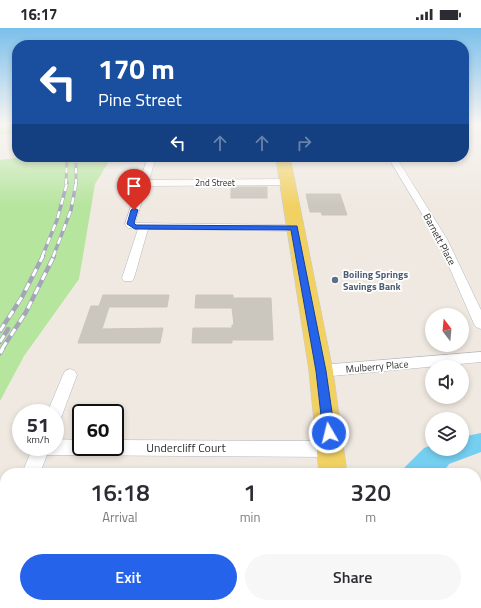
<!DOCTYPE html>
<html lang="en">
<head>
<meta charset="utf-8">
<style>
	body { margin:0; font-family:"Titillium Web",sans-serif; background:#f7f7f7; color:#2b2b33; height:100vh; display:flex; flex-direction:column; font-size:15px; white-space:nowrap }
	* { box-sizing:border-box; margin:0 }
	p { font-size:13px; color:#7c7c81 }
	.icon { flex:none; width:22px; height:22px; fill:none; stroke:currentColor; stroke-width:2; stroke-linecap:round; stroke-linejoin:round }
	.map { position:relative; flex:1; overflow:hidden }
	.panel { position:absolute; left:0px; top:440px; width:481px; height:140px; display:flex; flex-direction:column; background:#fff; border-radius:16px 16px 0 0; box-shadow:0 2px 6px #0003 }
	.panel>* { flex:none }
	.hud { position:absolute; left:12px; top:12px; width:457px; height:122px; border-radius:16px; box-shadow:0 2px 6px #0003; background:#1a4fa0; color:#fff; overflow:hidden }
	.needle { width:26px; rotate:344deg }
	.buttons { position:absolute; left:425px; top:280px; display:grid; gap:8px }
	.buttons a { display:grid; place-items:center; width:44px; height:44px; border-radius:50%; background:#fff; box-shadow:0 2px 6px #0003; font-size:20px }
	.speed { position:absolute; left:12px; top:376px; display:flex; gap:8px; font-size:20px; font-weight:700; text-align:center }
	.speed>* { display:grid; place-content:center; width:52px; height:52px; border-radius:50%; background:#fff; box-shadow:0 2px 6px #0003; line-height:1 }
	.speed small { font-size:10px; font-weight:400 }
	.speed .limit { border:2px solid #111; border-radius:6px; background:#fff; color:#111 }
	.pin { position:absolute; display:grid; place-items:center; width:34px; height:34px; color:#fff; margin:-41px -17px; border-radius:50% 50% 50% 0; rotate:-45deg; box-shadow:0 0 4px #0007 }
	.pin .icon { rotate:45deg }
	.me { position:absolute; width:44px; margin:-22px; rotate:352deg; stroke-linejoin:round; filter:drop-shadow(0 0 3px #0008) }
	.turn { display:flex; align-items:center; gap:14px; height:84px; padding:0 20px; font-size:18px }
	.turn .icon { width:52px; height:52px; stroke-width:2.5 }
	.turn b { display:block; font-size:28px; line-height:34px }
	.lanes { display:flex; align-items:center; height:38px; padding:0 20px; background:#0003; justify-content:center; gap:20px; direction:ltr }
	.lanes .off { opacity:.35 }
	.eta { display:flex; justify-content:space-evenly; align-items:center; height:68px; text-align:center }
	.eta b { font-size:24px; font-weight:600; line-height:28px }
	.action { display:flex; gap:8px; margin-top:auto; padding:8px 20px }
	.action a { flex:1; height:46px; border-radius:24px; background:#2563eb; color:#fff; font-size:16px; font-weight:600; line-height:46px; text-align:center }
	.action a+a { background:#f7f7f7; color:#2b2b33 }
	.status { display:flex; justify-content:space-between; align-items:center; height:28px; padding:0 20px; background:#fff; direction:ltr }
	.status svg { height:11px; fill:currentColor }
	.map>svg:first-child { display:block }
	.green { fill:#b6e59e }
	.water { fill:#75cff0 }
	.building { fill:#cbc7bf; stroke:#cbc5ba }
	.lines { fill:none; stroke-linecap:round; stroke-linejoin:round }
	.minor-casing { stroke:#b4b7c1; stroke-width:1 }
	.primary-casing { stroke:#c9c9c9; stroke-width:1 }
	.minor { fill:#fff; fill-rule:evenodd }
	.primary { fill:#f2d163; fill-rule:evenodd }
	.rail-far3-casing { stroke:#a3a6b8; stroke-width:3 }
	.rail-far2-casing { stroke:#a3a6b8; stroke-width:3.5 }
	.rail-far1-casing { stroke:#a3a6b8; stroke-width:4.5 }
	.rail-casing { stroke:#a3a6b8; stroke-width:5 }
	.rail-far3 { stroke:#fff; stroke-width:2; stroke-dasharray:5.5; stroke-linecap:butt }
	.rail-far2 { stroke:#fff; stroke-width:2.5; stroke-dasharray:7; stroke-linecap:butt }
	.rail-far1 { stroke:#fff; stroke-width:3; stroke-dasharray:8; stroke-linecap:butt }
	.rail { stroke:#fff; stroke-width:3.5; stroke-dasharray:11; stroke-linecap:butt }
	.route { fill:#2563eb; stroke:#184099 }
	.service-dot { fill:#5c6f8a; stroke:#fff; stroke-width:1.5 }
	.labels { text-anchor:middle; stroke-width:3.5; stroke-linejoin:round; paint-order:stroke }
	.far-street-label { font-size:9px; fill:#2e2e2e; stroke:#fff }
	.street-label { font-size:10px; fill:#2e2e2e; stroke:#fff }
	.service-label { font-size:10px; font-weight:bold; fill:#4e5e75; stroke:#fff; text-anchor:start }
	.near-street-label { font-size:12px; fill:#2e2e2e; stroke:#fff }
</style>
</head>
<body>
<div class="status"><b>16:17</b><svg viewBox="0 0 49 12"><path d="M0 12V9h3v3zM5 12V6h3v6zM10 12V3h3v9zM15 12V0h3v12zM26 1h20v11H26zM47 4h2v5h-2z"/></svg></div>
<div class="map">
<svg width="481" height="580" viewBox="0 0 481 580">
	<rect width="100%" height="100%" fill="#efe9e1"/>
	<!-- green -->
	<g class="green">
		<path d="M0 97H17V106L0 107Z"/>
		<path d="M22 129 111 130 95 156 79 251 24 328 0 373V132Z"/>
	</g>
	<!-- water -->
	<g class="water">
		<path d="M481 405V424L449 436 443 445H399L424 420 432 417V421H462V409Z"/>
		<path d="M373 575H408V580H374Z"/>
	</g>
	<!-- building -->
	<g class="building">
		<rect x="231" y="159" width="36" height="11"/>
		<path d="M306 166H340L347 187H322L321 184H310Z"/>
		<path d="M103 267H169L167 279H109L102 301 163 300 160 315H78L91 278H99Z"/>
		<path d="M196 267H233V270H271L273 312H232V315H192L193 300H232V297H234L232 280H195Z"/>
	</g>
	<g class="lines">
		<!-- minor casing -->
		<g class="minor-casing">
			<g id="minor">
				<path d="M148 129H156L149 152 288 151 292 154 288 157 147 158 135 195 295 197 300 200 295 203 148 201 134 250 132 253H124L122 250 138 201 128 200 125 196Z"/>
				<path d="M388 129H396L447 211 481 282V301L476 299 474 296 437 211Z"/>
				<path d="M481 324V334L321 349 316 347 314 343 316 339 321 337Z"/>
				<path d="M70 341 75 343 77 347 61 390 55 392V385H47L63 347 65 343Z"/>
				<path d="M55 411 81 412V419H115V412L331 413 337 416 340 421 337 426 331 429 47 427 40 445H22L33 419H55Z"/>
				<path d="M5 505V536L0 538V507Z"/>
			</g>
		</g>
		<!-- primary casing -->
		<g class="primary-casing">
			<g id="primary">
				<path d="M276 129H290L333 343 347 445H319L309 343Z"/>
				<rect x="321" y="575" width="36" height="5"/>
			</g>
		</g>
		<!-- minor -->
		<use href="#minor" class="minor"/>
		<!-- primary -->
		<use href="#primary" class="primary"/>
		<!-- rail-far3 casing -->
		<g class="rail-far3-casing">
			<g id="rail-far3">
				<path d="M76 129V156"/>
				<path d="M66 156 67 129"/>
			</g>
		</g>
		<!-- rail-far2 casing -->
		<g class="rail-far2-casing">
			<g id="rail-far2">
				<path d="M42 229 57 192 67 155"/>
				<path d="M53 229 71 182 76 155"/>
			</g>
		</g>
		<!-- rail-far1 casing -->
		<g class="rail-far1-casing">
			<g id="rail-far1">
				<path d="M0 303 22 269 43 228"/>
				<path d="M0 314 8 301"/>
				<path d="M2 321 26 284 54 228"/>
			</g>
		</g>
		<!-- rail casing -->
		<g class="rail-casing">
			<path id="rail" d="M0 325 3 320"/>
		</g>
		<!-- rail-far3 -->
		<use href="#rail-far3" class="rail-far3"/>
		<!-- rail-far2 -->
		<use href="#rail-far2" class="rail-far2"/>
		<!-- rail-far1 -->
		<use href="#rail-far1" class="rail-far1"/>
		<!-- rail -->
		<use href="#rail" class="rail"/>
	</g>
	<!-- sky -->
	<linearGradient id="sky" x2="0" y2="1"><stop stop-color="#7abfeb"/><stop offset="0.54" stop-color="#f8f5f2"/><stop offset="1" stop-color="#f8f5f2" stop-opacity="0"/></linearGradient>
	<rect width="481" height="178" fill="url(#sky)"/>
	<!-- route -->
	<path class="route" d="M134 180 138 182 134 195 136 197 297 198 326 343 335 405 333 409 329 411 325 409 323 405 316 343 291 202 135 201 127 196 131 182Z"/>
	<!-- markers -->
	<circle class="service-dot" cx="335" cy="252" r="4"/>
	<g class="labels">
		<!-- far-street labels -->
		<g class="far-street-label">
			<text x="215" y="158">2nd Street</text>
		</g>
		<!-- street labels -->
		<g class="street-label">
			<text transform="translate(440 211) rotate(62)" y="4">Barnett Place</text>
			<text transform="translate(377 338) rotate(-5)" y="4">Mulberry Place</text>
		</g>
		<!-- service labels -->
		<g class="service-label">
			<text x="343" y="250">Boiling Springs<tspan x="343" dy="12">Savings Bank</tspan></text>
		</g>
		<!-- near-street labels -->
		<g class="near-street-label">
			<text x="186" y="424">Undercliff Court</text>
		</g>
	</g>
</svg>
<div class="buttons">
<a><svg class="needle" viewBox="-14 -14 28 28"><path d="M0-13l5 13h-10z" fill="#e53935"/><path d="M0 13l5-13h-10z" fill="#7c7c81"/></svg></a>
<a><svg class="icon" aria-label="sound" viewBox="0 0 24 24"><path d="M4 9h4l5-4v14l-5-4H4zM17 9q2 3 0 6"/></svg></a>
<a><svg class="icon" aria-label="layers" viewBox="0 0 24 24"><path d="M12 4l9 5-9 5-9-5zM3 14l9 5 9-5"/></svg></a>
</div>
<div class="speed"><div>51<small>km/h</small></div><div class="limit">60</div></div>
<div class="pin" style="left:134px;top:182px;background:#d93025"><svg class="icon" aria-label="arrive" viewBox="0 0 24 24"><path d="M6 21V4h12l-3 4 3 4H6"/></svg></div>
<svg class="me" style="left:329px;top:405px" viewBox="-20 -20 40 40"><circle r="17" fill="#2563eb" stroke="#fff" stroke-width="3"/><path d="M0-11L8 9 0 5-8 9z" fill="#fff"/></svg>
<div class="hud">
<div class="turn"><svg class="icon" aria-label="left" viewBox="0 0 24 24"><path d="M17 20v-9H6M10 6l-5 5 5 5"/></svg><div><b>170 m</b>Pine Street</div></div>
<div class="lanes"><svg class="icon" aria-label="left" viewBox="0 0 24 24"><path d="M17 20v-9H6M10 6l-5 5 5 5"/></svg><svg class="icon off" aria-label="ahead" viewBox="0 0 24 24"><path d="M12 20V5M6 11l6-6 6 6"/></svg><svg class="icon off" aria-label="ahead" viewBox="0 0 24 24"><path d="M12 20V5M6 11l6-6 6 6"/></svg><svg class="icon off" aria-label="right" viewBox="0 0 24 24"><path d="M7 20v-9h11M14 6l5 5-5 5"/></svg></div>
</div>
<section class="panel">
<div class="eta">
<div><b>16:18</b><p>Arrival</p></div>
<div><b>1</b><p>min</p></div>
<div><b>320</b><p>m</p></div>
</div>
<div class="action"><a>Exit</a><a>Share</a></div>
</section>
</div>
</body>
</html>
